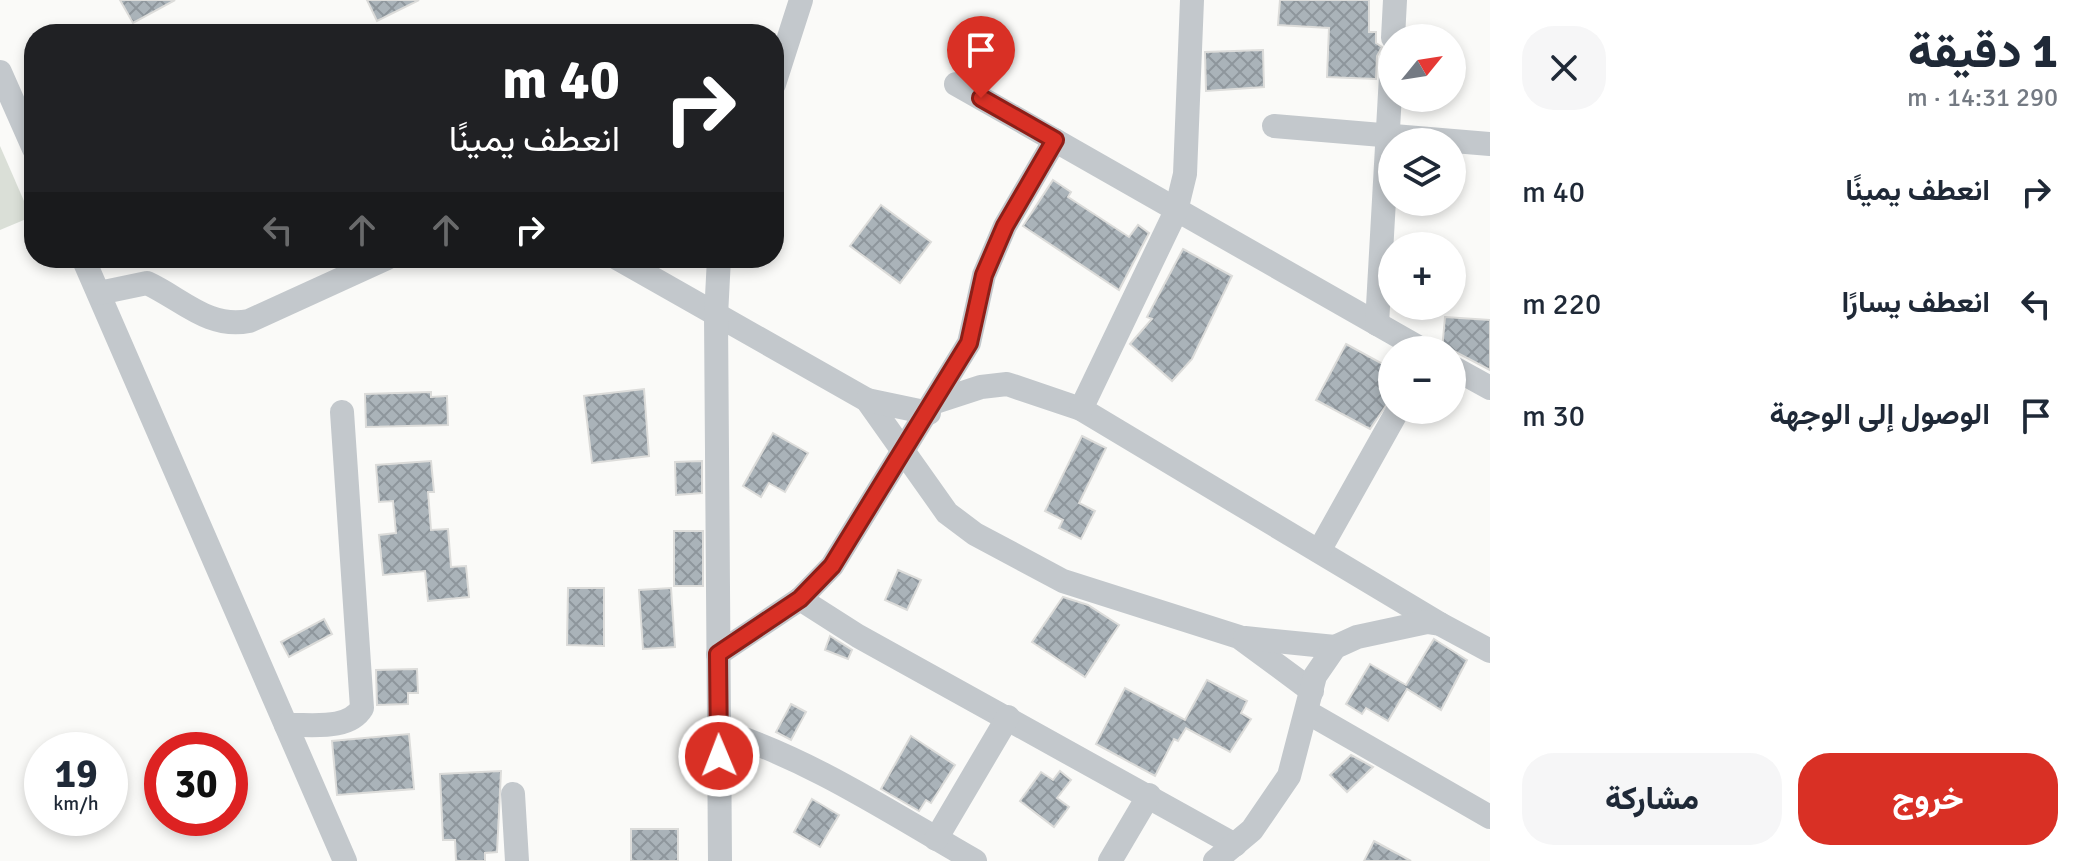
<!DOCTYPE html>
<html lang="ar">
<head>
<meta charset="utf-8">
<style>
	body { margin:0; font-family:Signika,Vazirmatn,sans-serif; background:#f6f6f7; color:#1f2937; direction:rtl; height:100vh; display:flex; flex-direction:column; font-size:30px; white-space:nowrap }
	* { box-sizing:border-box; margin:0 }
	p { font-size:26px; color:#747a83 }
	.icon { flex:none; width:44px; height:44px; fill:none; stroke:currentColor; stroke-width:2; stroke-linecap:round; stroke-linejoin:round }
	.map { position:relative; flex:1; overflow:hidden; direction:ltr }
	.side { display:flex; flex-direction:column; background:#fff; width:600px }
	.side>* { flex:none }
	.guide { position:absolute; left:24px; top:24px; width:760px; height:244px; border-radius:32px; box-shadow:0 4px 12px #0003; direction:rtl; background:#202124; color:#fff; overflow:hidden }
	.needle { width:52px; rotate:60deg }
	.controls { position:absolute; left:1378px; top:24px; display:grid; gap:16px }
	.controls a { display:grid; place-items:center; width:88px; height:88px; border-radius:50%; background:#fff; box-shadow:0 4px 12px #0003; font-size:40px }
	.speed { position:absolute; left:24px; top:732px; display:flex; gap:16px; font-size:40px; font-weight:700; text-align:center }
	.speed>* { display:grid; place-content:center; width:104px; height:104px; border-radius:50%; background:#fff; box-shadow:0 4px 12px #0003; line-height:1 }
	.speed small { font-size:20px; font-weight:400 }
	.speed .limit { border:12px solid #d22; background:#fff; color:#111 }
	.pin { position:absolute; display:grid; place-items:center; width:68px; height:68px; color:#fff; margin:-82px -34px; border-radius:50% 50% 50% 0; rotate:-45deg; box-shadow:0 0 8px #0007 }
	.pin .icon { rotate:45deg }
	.me { position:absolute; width:88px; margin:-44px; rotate:359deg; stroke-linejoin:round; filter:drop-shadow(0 0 6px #0008) }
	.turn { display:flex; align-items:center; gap:28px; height:168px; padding:0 32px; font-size:36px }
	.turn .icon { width:104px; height:104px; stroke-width:2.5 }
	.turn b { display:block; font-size:56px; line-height:68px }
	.lanes { display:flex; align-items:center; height:76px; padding:0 32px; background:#0003; justify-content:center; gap:40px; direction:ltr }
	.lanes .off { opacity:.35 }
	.round { display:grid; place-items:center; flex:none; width:84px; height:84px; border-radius:32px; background:#f6f6f7 }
	.summary { display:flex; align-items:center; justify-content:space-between; height:136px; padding:0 32px }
	h1 { font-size:48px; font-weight:800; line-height:60px }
	.cta { display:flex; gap:16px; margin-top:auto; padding:16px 32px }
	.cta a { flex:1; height:92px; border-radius:32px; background:#d93025; color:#fff; font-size:32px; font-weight:800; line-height:92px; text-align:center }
	.cta a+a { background:#f6f6f7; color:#1f2937 }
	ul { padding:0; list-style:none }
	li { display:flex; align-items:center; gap:24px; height:112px; padding:0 32px }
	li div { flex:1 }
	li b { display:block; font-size:30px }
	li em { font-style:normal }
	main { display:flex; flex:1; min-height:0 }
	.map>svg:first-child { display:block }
	.grass { fill:#dadfd7 }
	.building { fill:url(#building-cross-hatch); stroke:#dcdcda; stroke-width:2 }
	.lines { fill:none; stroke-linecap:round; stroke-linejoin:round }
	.minor { stroke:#c3c8cc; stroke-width:24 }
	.route-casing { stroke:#8d1f18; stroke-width:20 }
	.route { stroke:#d93025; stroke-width:14 }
</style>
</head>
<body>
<main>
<section class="side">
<div class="summary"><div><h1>1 دقيقة</h1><p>290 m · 14:31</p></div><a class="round"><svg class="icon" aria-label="close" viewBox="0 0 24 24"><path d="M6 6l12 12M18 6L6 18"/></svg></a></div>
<ul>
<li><svg class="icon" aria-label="right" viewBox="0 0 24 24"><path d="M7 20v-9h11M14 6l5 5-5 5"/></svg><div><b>انعطف يمينًا</b></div><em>40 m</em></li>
<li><svg class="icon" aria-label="left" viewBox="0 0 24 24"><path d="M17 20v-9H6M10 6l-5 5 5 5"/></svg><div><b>انعطف يسارًا</b></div><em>220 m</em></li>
<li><svg class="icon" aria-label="arrive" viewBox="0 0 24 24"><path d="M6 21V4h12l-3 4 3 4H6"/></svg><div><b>الوصول إلى الوجهة</b></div><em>30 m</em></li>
</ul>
<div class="cta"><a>خروج</a><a>مشاركة</a></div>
</section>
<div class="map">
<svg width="1490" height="861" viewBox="0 0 1490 861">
	<defs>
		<pattern id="building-cross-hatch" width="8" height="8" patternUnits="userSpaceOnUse" patternTransform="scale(2)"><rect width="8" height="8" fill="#aab3b9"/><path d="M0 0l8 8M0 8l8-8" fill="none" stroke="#8e969c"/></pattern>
	</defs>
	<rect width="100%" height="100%" fill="#fafaf8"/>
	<!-- grass -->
	<path class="grass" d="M0 146 31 217 0 230Z"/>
	<!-- building -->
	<g class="building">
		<path d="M120 0H175L133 23Z"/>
		<path d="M367 0H419L377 21Z"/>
		<path d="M1280 0H1369V32H1376V43L1382 47 1377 56 1376 79 1327 77 1329 28 1278 25Z"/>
		<path d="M1263 50 1264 87 1206 91 1205 52Z"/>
		<path d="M1053 180 1071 192 1068 197 1129 237 1138 225 1149 233 1119 290 1023 226Z"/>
		<path d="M881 205 931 242 900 283 850 246Z"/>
		<path d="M1183 249 1232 276 1192 359 1172 381 1130 344 1152 319 1147 317Z"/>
		<path d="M1445 317 1490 320V370L1452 350H1442Z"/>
		<path d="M1346 344 1392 369V397L1370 429 1316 400Z"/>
		<path d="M644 389 649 456 592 463 584 396Z"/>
		<path d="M431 392V397L447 396 448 425 366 427 365 394Z"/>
		<path d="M773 433 808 453 785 492 769 483 761 497 743 486Z"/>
		<path d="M1082 436 1106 448 1079 503 1095 511 1081 539 1059 528 1063 520 1045 511Z"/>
		<path d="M431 461 434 492H428L431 530 448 529 451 567 466 566 469 597 428 601 425 571 383 575 379 535 396 533 393 501 379 502 376 465Z"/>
		<path d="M702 461V493L676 495 675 462Z"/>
		<rect x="674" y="531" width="29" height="55"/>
		<path d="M898 570 921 580 907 610 885 600Z"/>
		<path d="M568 588H604V646L567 645Z"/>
		<path d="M671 588 675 647 643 649 639 590Z"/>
		<path d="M1063 597 1088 605 1119 625 1085 677 1032 642Z"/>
		<path d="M324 619 332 634 289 657 281 642Z"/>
		<path d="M830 636 852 650 848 659 825 650Z"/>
		<path d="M1434 639 1467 660 1441 710 1407 689 1388 721 1366 708 1362 714 1346 704 1370 664 1406 685Z"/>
		<path d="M417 669 418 693H408V704L377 705 376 670Z"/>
		<path d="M1207 680 1247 701 1241 713 1251 719 1230 752 1186 728 1178 741 1174 739 1155 776 1096 744 1125 688 1185 720Z"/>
		<path d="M791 704 806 712 791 740 776 732Z"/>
		<path d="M409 734 414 789 337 795 332 741Z"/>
		<path d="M911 736 955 765 931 803 926 800 919 811 881 789Z"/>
		<path d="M1351 755 1373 767 1347 792 1330 775Z"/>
		<path d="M501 771 497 852 485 853V861H456L455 840H443L440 774Z"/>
		<path d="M1060 771 1071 780 1057 798 1069 807 1054 827 1020 801 1041 772 1053 780Z"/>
		<path d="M812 799 839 815 820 847 794 832Z"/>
		<rect x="631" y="829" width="47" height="32"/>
		<path d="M1374 841 1411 861H1364Z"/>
	</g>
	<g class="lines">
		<!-- minor -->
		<g class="minor">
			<path d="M1393 38 1395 0"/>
			<path d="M0 72 34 149"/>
			<path d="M774 84 801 0"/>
			<path d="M956 84 1423 350"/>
			<path d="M1274 126 1490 144"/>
			<path d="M83 258 345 861"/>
			<path d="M617 258 867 400 947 513 975 534 1063 581 1239 637 1312 691"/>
			<path d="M719 258 716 316 720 861"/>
			<path d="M99 293 147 283C182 299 208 329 249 321L387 258"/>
			<path d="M1377 324 1392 58"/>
			<path d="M1452 367 1490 388"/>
			<path d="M867 400 929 413"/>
			<path d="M935 402 981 387 1007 384 1081 409 1440 624"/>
			<path d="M1081 409 1176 211 1185 174 1192 0"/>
			<path d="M1319 551 1398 410"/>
			<path d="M800 599 858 636 1235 845"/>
			<path d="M1245 638 1335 647"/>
			<path d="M718 654 800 599 832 566 969 343 984 275 1005 226 1055 140"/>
			<path d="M1307 712 1490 817"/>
			<path d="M286 725C311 724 348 731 362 708L342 412"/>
			<path d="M718 730C811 759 891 813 975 861"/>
			<path d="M513 794 517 861"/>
			<path d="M936 839 1008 717"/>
			<path d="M1110 861 1149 795"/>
			<path d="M1215 861 1252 830 1289 776 1315 676 1335 647 1357 637 1427 622 1440 624 1490 651"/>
		</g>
	</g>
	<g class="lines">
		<!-- route casing -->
		<g class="route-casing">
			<path id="route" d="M719 756 718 654 800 599 832 566 969 343 984 275 1005 226 1055 140 981 98"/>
		</g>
		<!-- route -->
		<use href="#route" class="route"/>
	</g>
</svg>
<div class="controls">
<a><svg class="needle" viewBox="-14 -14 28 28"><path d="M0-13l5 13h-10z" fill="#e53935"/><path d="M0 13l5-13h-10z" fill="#747a83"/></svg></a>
<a><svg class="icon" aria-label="layers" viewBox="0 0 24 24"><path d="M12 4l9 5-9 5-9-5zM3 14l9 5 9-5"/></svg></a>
<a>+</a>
<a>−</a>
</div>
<div class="speed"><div>19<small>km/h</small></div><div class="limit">30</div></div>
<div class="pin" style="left:981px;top:98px;background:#d93025"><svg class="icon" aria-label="arrive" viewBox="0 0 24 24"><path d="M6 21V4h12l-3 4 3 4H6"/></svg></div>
<svg class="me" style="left:719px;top:756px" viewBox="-20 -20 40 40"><circle r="17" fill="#d93025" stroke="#fff" stroke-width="3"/><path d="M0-11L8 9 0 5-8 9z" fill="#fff"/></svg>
<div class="guide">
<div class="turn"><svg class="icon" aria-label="right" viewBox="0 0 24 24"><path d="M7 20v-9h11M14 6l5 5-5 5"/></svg><div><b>40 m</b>انعطف يمينًا</div></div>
<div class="lanes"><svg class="icon off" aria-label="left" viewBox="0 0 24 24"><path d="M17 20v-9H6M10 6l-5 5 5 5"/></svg><svg class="icon off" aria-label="ahead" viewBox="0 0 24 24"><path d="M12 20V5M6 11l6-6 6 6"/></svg><svg class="icon off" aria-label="ahead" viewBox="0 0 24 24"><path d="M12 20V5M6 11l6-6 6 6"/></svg><svg class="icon" aria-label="right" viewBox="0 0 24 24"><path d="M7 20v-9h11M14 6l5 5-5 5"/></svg></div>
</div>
</div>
</main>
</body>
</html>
